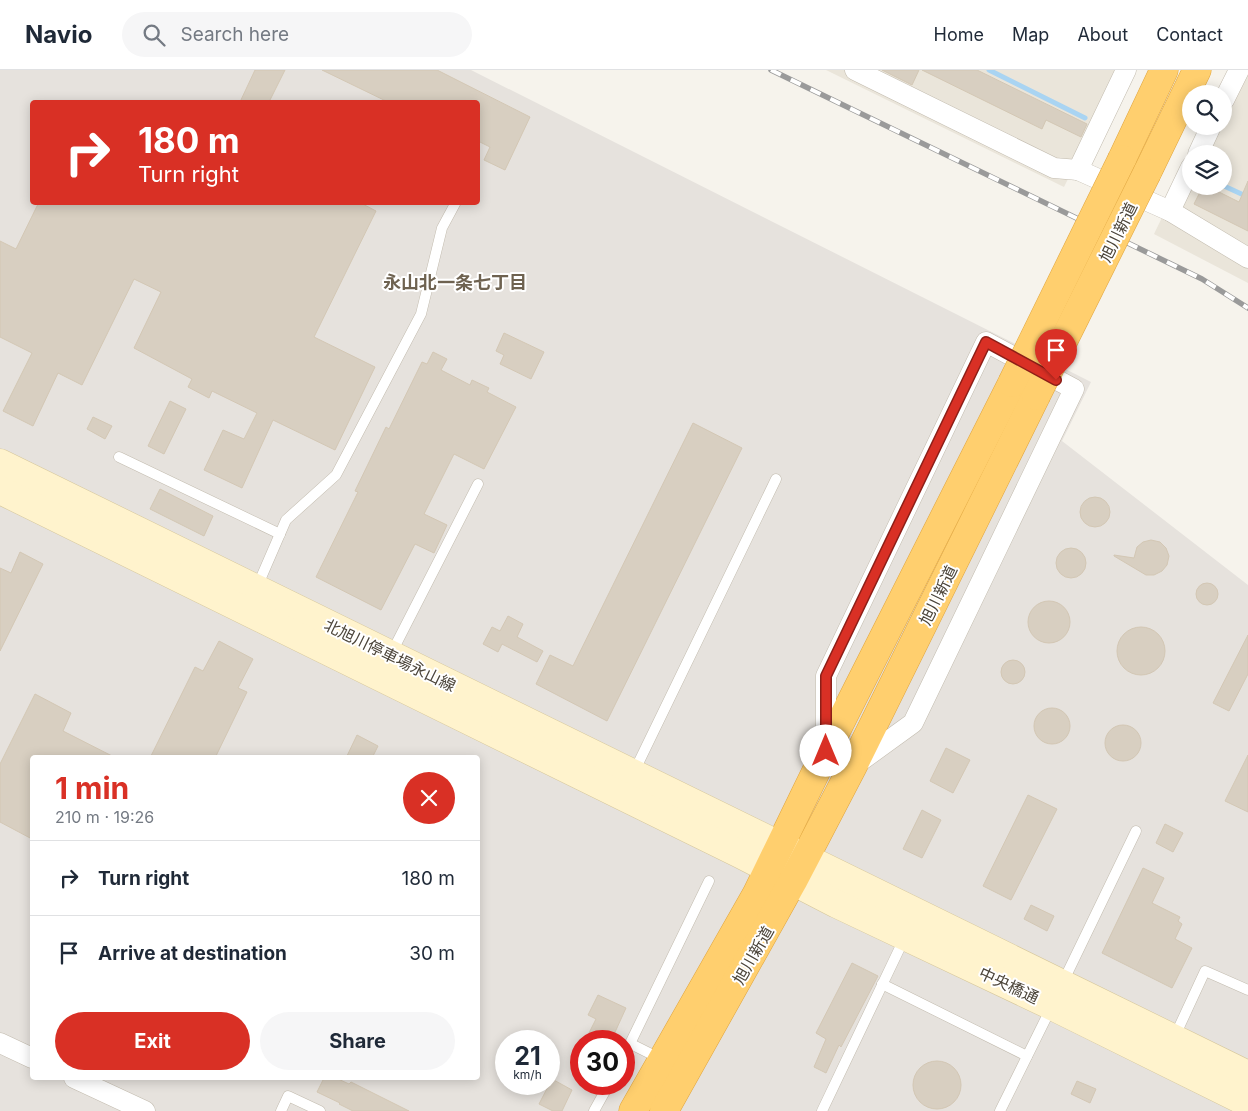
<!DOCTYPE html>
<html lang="en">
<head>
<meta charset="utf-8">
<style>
	body { margin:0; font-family:Inter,"Noto Sans JP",sans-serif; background:#f6f6f7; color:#1f2937; height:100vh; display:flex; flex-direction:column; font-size:19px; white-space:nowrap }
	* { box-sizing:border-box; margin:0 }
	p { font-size:16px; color:#747a83 }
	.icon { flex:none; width:28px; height:28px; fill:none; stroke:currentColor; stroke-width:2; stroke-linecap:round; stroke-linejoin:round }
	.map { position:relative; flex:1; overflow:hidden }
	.sheet { position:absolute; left:30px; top:685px; width:450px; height:325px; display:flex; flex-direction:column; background:#fff; border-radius:5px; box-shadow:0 2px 12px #0003 }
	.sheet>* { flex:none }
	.hud { position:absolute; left:30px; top:30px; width:450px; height:105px; border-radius:5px; box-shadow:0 2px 12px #0003; background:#d93025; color:#fff; overflow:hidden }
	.buttons { position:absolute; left:1182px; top:15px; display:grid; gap:10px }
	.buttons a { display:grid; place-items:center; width:50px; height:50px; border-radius:50%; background:#fff; box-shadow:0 2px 12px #0003; font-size:25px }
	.speed { position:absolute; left:495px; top:960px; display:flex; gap:10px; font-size:25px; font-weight:700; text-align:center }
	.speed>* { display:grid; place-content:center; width:65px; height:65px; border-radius:50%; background:#fff; box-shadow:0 2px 12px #0003; line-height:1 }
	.speed small { font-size:12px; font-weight:400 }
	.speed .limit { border:8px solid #d22; background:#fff; color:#111 }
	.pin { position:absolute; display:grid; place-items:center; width:42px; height:42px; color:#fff; margin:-51px -21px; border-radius:50% 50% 50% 0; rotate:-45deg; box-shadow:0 0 5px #0007 }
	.pin .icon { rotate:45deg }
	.me { position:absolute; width:55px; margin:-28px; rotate:0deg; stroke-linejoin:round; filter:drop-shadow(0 0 4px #0008) }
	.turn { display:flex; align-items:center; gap:18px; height:105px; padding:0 25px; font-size:22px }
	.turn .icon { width:65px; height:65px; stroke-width:2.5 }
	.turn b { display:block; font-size:35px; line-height:42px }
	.round { display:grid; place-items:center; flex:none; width:52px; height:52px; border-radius:26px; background:#f6f6f7 }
	.headline { display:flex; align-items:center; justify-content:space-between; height:85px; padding:0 25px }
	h1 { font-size:30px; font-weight:700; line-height:38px; color:#d93025 }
	.cta { display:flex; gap:10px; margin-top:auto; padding:10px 25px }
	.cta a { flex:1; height:58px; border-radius:30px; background:#d93025; color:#fff; font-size:20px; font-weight:700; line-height:58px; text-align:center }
	.cta a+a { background:#f6f6f7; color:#1f2937 }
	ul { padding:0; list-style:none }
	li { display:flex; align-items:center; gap:15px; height:75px; padding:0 25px; border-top:1px solid #e0e1e3 }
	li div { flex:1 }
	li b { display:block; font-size:19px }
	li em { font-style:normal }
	header { display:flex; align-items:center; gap:30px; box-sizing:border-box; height:70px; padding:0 25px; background:#fff; border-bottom:1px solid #e0e1e3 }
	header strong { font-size:24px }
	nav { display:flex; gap:28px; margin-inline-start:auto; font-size:18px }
	.search { width:350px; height:45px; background:#f6f6f7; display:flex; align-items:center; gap:12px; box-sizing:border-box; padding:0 18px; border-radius:28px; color:#747a83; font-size:19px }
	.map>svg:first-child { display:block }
	.residential { fill:#eae5da }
	.industrial { fill:#e6e2dd; fill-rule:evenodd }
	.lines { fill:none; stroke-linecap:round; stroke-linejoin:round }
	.stream { stroke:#a9d4f2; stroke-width:5 }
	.building { fill:#d8cfc1; stroke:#d3c7b4 }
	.lane-casing { stroke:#c2bbae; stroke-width:11 }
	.street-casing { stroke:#c2bbae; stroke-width:21 }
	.secondary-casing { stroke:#d6c79b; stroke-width:29 }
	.highway-casing { stroke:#e0a43c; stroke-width:29 }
	.lane { stroke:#fff; stroke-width:10 }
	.street { stroke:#fff; stroke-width:20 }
	.secondary { stroke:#fff3cd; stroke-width:28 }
	.highway { stroke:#ffcf6e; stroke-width:28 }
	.rail-casing { stroke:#9a9a9a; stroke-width:5.5 }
	.rail { stroke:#fff; stroke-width:4; stroke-dasharray:11; stroke-linecap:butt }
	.highway-bridge-casing { stroke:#e0a43c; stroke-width:29; stroke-linecap:butt }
	.highway-bridge { stroke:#ffcf6e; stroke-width:28 }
	.route-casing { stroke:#8d1f18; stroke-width:12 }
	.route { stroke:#d93025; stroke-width:9 }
	.labels { text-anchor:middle; stroke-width:4; stroke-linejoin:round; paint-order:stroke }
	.street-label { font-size:16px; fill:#4b4439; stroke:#fff }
	.neighbourhood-label { font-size:18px; font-weight:bold; fill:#6e6250; stroke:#fff }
</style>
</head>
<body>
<header>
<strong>Navio</strong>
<div class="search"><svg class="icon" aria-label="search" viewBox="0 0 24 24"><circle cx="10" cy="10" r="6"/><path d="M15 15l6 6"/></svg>Search here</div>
<nav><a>Home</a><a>Map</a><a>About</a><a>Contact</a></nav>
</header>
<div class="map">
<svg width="1248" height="1041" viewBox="0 0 1248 1041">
	<rect width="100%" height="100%" fill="#f6f3ec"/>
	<!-- residential -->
	<g class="residential">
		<path d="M826 0H1122L1064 117Z"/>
		<path d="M1248 0V213L1154 164 1191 88V116H1224V84H1193L1207 56H1224V24Z"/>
	</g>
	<!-- industrial -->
	<path class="industrial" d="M0 0H471L1091 312 1062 371 1248 515V1041H0ZM32 32H478V132H32ZM32 688H478V1008H32ZM506 971H549V1014H506ZM581 971H624V1014H581Z"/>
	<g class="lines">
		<!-- stream -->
		<g class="stream">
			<path d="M989 0 1085 48"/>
			<path d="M1224 116 1248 127"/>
		</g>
	</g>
	<!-- building -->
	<g class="building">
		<path d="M255 0H285L269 32H240Z"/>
		<path d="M322 0H437L530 47 505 100 484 90 490 77 478 71V32H388Z"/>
		<path d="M882 0H919L912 15Z"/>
		<path d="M922 0H977L1087 54 1081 67 1046 50 1042 59Z"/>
		<path d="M1248 111V161L1194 134 1203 116H1207L1239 132Z"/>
		<path d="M39 132H359L376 141 314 267 375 297 335 380 273 350 242 418 204 400 223 360 244 369 257 343 212 321 209 328 188 317 192 309 134 278 161 222 134 209 82 315 58 303 33 356 3 341 32 283 0 267V171L16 179Z"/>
		<path d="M504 263 544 282 531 309 500 294 504 285 496 281Z"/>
		<path d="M433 282 447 289 441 300 470 315 472 310 489 318 487 322 516 337 484 399 454 384 424 444 447 455 434 483 415 474 381 540 316 507 358 422 355 421 386 357 389 359 422 292 427 294Z"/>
		<path d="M170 331 186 339 164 384 148 376Z"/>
		<path d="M93 347 112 356 105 369 87 359Z"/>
		<path d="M693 353 742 378 607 651 536 614 550 585 573 596Z"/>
		<path d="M160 419 213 446 204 466 150 439Z"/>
		<circle cx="1095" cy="442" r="15"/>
		<path d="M1151 470 1160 472 1166 478 1169 486 1167 495 1162 501 1154 505H1146L1114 486V485L1134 488 1137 477 1143 472Z"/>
		<circle cx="1071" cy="493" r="15"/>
		<path d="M20 482 43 494 0 581V498L11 503Z"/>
		<circle cx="1207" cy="524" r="11"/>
		<circle cx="1049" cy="552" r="21"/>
		<path d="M508 546 523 554 517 567 543 581 537 592 502 574 498 582 483 574 492 557 500 561Z"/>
		<circle cx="1141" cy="581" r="24"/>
		<path d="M1248 565V604L1229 641 1213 633Z"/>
		<path d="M219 571 253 589 238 618 247 622 215 688H150L195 597 203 601Z"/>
		<circle cx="1013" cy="602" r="12"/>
		<path d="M35 624 71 643 63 661 116 688H32V769L0 752V694Z"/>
		<circle cx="1052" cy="656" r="18"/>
		<circle cx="1123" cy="673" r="18"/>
		<path d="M357 665 378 676 372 688H346Z"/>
		<path d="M946 678 970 690 953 723 930 711Z"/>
		<path d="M1248 685V742L1225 731Z"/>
		<path d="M1028 725 1057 739 1011 830 983 816Z"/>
		<path d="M922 740 941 750 922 788 903 779Z"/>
		<path d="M1165 754 1183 763 1173 782 1156 773Z"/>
		<path d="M1143 798 1164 808 1152 833 1180 847 1178 851 1182 854 1175 869 1192 878 1172 918 1102 883Z"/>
		<path d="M1031 835 1054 846 1047 861 1024 849Z"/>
		<path d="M852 893 878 906 841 977 839 975 826 1003 814 997 826 969 816 963Z"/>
		<path d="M598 925 626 938 611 971H595L587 967 596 949 588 945Z"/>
		<circle cx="937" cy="1015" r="24"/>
		<path d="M324 1008H336L349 1014 351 1012 409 1041H353L339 1034 340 1033 317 1022Z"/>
		<path d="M552 1009 572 1020 562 1041H553L539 1034Z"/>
		<path d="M1077 1011 1096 1019 1090 1033 1071 1024Z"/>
	</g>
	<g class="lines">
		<!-- lane casing -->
		<g class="lane-casing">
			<g id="lane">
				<path d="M119 387 280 464"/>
				<path d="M257 517 286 450 336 405 421 244 442 158 456 132"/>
				<path d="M391 584 478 414"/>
				<path d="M633 704 776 409"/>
				<path d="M1063 912 1136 761"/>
				<path d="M882 914 1027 986"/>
				<path d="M1174 968 1205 901 1248 920"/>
				<path d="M631 974 661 989"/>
				<path d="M624 986 709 811"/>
				<path d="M281 1041 288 1026 320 1041"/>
				<path d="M594 1041 609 1014"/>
				<path d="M822 1041 905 867"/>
				<path d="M1000 1041 1052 936"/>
			</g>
		</g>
		<!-- street casing -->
		<g class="street-casing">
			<g id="street">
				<path d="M855 0 1054 98 1078 100"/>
				<path d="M1126 0 1078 100 1170 141 1248 188"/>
				<path d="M1224 30 1239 0"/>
				<path d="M1198 84 1211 56"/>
				<path d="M1170 141 1191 97"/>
				<path d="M826 677V606L986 272 1074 319 913 653 855 695"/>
				<path d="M0 973 32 988"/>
				<path d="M74 1008 145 1041"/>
			</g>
		</g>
		<!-- secondary casing -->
		<g class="secondary-casing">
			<g id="secondary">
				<path d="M0 393 1248 1005"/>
				<path d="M0 420 740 784 837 834 1052 936 1248 1033"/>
			</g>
		</g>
		<!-- highway casing -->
		<g class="highway-casing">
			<g id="highway">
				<path d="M1122 89 1164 0"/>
				<path d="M1147 103 1197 0"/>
				<path d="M633 1041 756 825 826 681 1012 313"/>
				<path d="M664 1041 793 811 853 696 1036 326"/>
			</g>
		</g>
		<!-- lane -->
		<use href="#lane" class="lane"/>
		<!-- street -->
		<use href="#street" class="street"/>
		<!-- secondary -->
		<use href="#secondary" class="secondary"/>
		<!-- highway -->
		<use href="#highway" class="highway"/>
		<!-- rail casing -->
		<g class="rail-casing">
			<path id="rail" d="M771 0 1202 209 1248 238"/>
		</g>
		<!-- rail -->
		<use href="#rail" class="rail"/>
		<!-- highway-bridge casing -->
		<g class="highway-bridge-casing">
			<g id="highway-bridge">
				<path d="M1012 313 1122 89"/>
				<path d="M1036 326 1147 103"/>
			</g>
		</g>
		<!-- highway-bridge -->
		<use href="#highway-bridge" class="highway-bridge"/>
	</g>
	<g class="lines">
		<!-- route casing -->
		<g class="route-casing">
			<path id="route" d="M826 681V606L986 272 1056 310"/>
		</g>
		<!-- route -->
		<use href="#route" class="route"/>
	</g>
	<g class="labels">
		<!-- street labels -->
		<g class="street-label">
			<text transform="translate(1118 162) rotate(-64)" y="6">旭川新道</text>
			<text transform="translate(938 525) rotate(-64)" y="6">旭川新道</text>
			<text transform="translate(390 585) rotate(26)" y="6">北旭川停車場永山線</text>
			<text transform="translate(753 885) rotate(-60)" y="6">旭川新道</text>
			<text transform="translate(1009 915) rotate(25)" y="6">中央橋通</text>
		</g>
		<!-- neighbourhood labels -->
		<g class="neighbourhood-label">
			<text x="455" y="219">永山北一条七丁目</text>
		</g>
	</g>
</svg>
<div class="buttons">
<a><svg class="icon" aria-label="search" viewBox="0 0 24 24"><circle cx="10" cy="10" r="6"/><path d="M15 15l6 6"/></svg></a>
<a><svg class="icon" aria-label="layers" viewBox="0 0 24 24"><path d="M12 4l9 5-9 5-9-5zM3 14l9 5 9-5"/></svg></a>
</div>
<div class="speed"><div>21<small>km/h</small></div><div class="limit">30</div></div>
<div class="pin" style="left:1056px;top:310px;background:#d93025"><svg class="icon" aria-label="arrive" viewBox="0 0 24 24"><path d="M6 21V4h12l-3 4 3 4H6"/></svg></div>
<svg class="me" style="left:826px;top:681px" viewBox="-20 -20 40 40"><circle r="19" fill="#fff"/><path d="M0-13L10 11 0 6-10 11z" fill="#d93025"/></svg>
<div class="hud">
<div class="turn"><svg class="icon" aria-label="right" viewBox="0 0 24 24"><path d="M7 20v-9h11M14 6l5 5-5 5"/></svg><div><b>180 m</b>Turn right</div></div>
</div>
<section class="sheet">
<div class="headline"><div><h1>1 min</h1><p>210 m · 19:26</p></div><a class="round" style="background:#d93025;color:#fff"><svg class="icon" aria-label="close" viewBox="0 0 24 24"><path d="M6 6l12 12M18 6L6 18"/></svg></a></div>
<ul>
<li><svg class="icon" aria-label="right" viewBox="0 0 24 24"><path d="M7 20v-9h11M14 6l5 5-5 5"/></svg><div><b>Turn right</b></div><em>180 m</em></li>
<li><svg class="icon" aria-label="arrive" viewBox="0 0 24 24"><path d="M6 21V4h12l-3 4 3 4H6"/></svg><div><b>Arrive at destination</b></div><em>30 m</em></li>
</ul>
<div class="cta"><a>Exit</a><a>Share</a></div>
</section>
</div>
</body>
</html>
